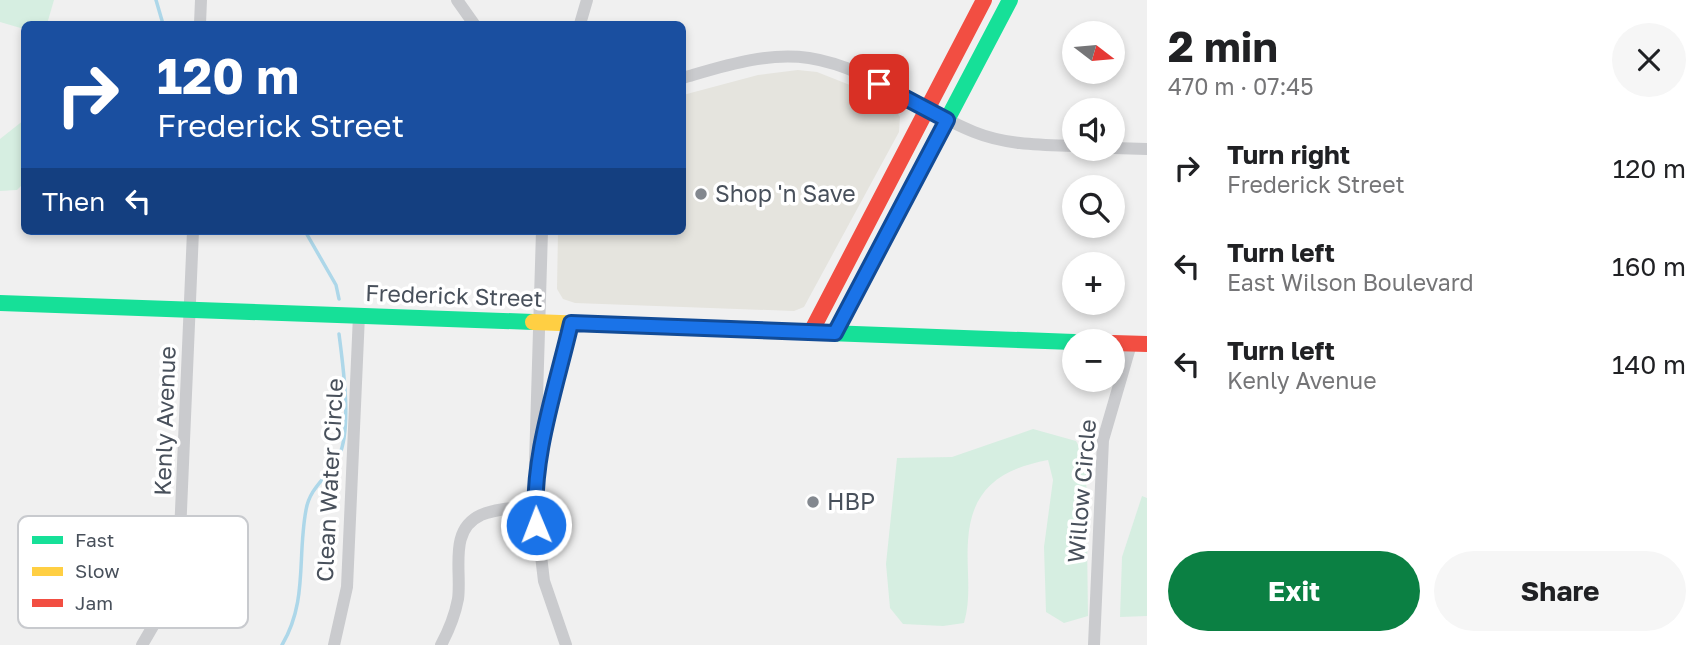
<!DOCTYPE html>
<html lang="en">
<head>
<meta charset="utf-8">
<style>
	body { margin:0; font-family:"Golos Text",sans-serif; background:#f6f6f6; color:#202124; height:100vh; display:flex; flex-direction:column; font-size:26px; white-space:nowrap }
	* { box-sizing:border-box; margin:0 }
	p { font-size:23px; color:#757577 }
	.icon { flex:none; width:38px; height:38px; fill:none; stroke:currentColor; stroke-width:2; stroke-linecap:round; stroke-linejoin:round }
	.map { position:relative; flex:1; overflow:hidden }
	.details { display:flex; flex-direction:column; background:#fff; width:560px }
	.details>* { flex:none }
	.top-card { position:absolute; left:21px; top:21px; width:665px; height:214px; border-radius:10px; box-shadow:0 4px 10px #0003; background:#1a4fa0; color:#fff; overflow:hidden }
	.needle { width:46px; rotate:106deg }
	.buttons { position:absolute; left:1062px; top:21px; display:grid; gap:14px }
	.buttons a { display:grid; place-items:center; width:63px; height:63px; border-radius:50%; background:#fff; box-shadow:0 4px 10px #0003; font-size:35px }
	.pin { position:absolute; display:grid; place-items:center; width:60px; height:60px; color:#fff; margin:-30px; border-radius:14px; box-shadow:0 4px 10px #0006 }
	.me { position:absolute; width:77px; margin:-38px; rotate:359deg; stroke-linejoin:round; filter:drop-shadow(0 0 5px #0008) }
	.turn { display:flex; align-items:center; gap:24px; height:147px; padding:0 21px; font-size:32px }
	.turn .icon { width:91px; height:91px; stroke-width:2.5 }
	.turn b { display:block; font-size:49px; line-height:60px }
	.then { display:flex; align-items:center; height:66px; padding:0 21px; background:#0003; gap:14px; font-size:26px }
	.round { display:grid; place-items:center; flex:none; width:74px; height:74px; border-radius:37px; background:#f6f6f6 }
	.overview { display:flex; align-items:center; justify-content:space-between; height:119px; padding:0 21px }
	h1 { font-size:42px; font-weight:700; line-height:52px }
	.action { display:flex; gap:14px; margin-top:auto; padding:14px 21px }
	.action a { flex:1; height:80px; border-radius:42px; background:#0b8043; color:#fff; font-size:28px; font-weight:700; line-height:80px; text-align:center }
	.action a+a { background:#f6f6f6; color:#202124 }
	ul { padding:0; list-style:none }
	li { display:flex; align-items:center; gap:21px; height:98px; padding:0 21px }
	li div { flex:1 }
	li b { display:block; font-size:26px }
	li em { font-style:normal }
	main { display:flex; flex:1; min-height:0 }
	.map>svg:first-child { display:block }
	.commercial { fill:#e5e4de }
	.green { fill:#d6eee1 }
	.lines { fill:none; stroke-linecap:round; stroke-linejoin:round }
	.stream { stroke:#add7e9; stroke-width:3.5 }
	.street { stroke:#cacbce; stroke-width:12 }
	.fast { stroke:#16e098; stroke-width:16 }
	.slow { stroke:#ffcf43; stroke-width:16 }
	.jam { stroke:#f24e42; stroke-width:16 }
	.route-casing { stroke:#114b97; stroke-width:18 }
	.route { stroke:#1a73e8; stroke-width:12 }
	.poi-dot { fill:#83888f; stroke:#fff; stroke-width:2.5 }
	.labels { text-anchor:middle; stroke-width:7; stroke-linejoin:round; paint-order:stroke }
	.poi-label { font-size:23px; fill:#48505b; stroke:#fff; text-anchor:start }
	.street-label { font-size:23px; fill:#48505b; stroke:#fff }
	.key { fill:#fff; stroke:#c8cace; stroke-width:2 }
	.key-label { font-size:19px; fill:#48505b }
</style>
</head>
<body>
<main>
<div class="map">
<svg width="1147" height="645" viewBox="0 0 1147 645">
	<rect width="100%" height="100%" fill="#f0f0f0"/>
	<!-- commercial -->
	<path class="commercial" d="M798 70 817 72 860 89 894 108 900 117 899 132 804 307 794 311 575 303 563 299 557 289 558 231H682L683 95 758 75Z"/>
	<!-- green -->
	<g class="green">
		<path d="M0 0H54L47 24H24V29L0 22Z"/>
		<path d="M24 120V183L17 190 0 191V139Z"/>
		<path d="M1033 429 1076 441 1086 460 1088 616 1064 623 1046 612 1044 547 1053 480 1048 460C1000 469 971 489 968 541 966 569 972 595 964 623L943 626 903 624 890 608 886 564 897 458 952 457Z"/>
		<path d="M1142 496 1147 498V616L1120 617 1122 557Z"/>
	</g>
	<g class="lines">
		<!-- stream -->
		<g class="stream">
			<path d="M156 0 163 24"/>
			<path d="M305 231 336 285 339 299"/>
			<path d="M282 645C308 601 297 558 306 510 310 486 329 477 339 456 352 428 343 365 339 334"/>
		</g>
		<!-- street -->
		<g class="street">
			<path d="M457 0 474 24"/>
			<path d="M200 24 201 0"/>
			<path d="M580 24 587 0"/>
			<path d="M682 78C724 66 765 52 809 58 869 67 918 110 974 132 1006 145 1041 145 1074 146"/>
			<path d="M1113 148 1147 149"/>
			<path d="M542 231 534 497 544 581 566 645"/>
			<path d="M540 462 571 323"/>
			<path d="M142 645 163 609 179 557 193 231"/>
			<path d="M334 645 347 587 359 315"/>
			<path d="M441 645C449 630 455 615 458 599 462 571 448 530 481 515 498 508 517 508 535 506"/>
			<path d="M1094 645 1103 440 1131 344"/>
		</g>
		<!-- fast -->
		<g class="fast">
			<path d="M0 303 533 322"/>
			<path d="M828 333 1074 342"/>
			<path d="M835 333 1010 0"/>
		</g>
		<!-- slow -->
		<path class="slow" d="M533 322 828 333"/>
		<!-- jam -->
		<g class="jam">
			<path d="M811 332 984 0"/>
			<path d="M1113 343 1147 344"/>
		</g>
	</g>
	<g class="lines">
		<!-- route casing -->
		<g class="route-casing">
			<path id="route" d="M536 525C531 458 556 388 571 323L835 333 947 120 879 84"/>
		</g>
		<!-- route -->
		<use href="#route" class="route"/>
	</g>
	<!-- markers -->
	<g class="poi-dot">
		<circle cx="701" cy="194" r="7"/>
		<circle cx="813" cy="502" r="7"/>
	</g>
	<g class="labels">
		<!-- poi labels -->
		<g class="poi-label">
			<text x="715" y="202">Shop 'n Save</text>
			<text x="827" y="510">HBP</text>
		</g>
		<!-- street labels -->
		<g class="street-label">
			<text transform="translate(454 296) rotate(2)" y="8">Frederick Street</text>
			<text transform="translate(165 421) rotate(-88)" y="8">Kenly Avenue</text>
			<text transform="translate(330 480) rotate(-87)" y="8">Clean Water Circle</text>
			<text transform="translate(1082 491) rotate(-85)" y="8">Willow Circle</text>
		</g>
	</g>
	<!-- legend -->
	<rect x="18" y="516" width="230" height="112" rx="10" class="key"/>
	<rect x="32" y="536" width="31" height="8" fill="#16e098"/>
	<rect x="32" y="567" width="31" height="9" fill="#ffcf43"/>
	<rect x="32" y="599" width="31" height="8" fill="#f24e42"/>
	<g class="key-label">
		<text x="75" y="547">Fast</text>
		<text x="75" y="578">Slow</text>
		<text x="75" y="610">Jam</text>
	</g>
</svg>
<div class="buttons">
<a><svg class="needle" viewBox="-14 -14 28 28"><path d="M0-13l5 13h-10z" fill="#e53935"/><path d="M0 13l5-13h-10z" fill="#757577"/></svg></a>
<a><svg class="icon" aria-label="sound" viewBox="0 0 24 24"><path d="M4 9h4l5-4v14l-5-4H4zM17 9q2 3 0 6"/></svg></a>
<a><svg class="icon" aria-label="search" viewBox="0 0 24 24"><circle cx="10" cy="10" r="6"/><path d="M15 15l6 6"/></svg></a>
<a>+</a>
<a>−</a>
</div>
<div class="pin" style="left:879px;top:84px;background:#d93025"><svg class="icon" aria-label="arrive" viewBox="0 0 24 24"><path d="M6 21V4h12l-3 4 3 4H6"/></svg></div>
<svg class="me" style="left:536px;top:525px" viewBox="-20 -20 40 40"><circle r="17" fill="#1a73e8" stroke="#fff" stroke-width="3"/><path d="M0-11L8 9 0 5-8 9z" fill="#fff"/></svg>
<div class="top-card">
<div class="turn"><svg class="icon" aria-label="right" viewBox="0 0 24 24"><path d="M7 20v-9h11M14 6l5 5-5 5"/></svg><div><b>120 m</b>Frederick Street</div></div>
<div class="then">Then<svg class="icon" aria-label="left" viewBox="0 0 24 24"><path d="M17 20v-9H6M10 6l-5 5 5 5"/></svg></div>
</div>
</div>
<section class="details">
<div class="overview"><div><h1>2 min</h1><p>470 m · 07:45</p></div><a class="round"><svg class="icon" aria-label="close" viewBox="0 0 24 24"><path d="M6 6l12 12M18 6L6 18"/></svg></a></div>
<ul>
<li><svg class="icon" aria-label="right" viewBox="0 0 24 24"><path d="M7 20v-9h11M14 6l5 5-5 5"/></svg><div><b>Turn right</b><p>Frederick Street</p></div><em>120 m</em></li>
<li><svg class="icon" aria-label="left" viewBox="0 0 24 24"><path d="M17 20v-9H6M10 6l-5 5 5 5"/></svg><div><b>Turn left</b><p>East Wilson Boulevard</p></div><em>160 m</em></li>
<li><svg class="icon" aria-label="left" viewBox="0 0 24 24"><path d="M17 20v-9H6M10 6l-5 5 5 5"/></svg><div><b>Turn left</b><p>Kenly Avenue</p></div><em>140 m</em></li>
</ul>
<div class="action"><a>Exit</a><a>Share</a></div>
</section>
</main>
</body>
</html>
